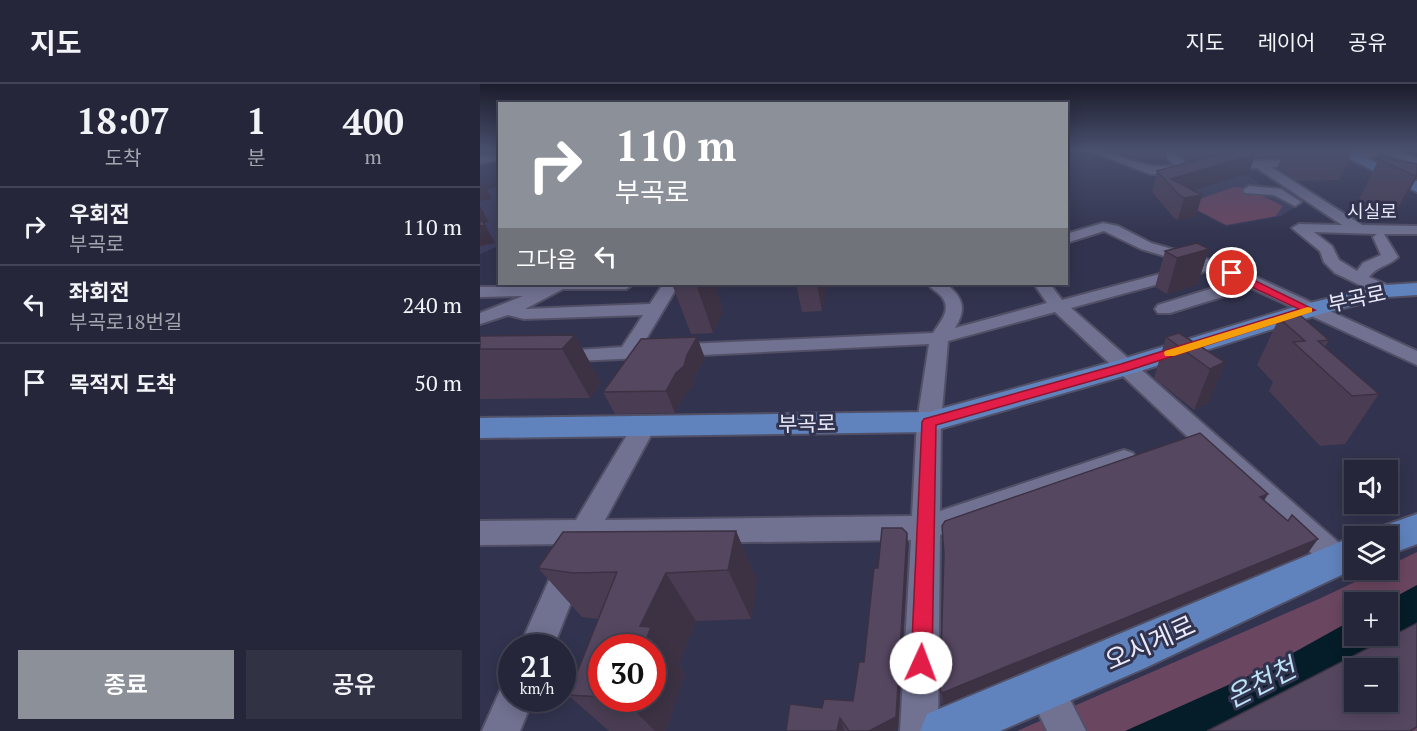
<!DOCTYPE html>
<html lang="ko">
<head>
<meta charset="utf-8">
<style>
	body { margin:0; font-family:"PT Serif","Noto Sans KR",serif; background:#323245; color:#f1f3f6; height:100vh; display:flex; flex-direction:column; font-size:22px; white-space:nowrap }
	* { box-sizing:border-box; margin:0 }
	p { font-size:20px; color:#a4a5af }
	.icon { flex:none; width:33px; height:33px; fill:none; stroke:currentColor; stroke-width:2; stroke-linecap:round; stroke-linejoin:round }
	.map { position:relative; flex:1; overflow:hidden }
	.sheet { display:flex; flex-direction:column; background:#26263a; width:480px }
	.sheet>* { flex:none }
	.guide { position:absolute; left:18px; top:18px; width:570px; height:183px; border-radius:0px; box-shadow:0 3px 15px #0003,0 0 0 2px #424354; background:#8c9099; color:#fff; overflow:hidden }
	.buttons { position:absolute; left:864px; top:376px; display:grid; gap:12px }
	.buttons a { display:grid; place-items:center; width:54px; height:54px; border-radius:0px; background:#26263a; box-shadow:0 3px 15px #0003,0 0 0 2px #424354; font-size:30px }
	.speed { position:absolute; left:18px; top:550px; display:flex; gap:12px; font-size:30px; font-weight:700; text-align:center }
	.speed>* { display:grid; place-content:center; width:78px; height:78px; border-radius:50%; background:#26263a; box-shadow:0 3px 15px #0003,0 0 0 2px #424354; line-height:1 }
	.speed small { font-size:15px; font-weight:400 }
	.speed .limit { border:9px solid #d22; background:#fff; color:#111 }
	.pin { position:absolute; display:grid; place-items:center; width:51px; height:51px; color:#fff; margin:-26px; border:3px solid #fff; border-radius:50%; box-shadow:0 2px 6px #0007 }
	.me { position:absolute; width:66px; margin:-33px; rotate:2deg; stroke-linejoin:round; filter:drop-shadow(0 0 4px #0008) }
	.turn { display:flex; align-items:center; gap:21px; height:126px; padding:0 18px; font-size:27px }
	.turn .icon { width:78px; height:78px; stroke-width:2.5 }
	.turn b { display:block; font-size:42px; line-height:51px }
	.then { display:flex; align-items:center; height:57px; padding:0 18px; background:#0003; gap:12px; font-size:22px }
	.eta { display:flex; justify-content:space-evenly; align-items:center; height:102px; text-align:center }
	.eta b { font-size:36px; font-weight:600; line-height:42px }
	.button { display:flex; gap:12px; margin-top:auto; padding:12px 18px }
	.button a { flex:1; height:69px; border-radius:0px; background:#8c9099; color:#fff; font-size:24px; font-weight:600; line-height:69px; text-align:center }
	.button a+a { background:#323245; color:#f1f3f6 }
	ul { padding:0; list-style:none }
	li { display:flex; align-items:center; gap:18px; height:78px; padding:0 18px; border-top:2px solid #424354 }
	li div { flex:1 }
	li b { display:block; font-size:22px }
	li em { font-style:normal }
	header { display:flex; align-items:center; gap:36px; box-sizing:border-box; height:84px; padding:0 30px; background:#26263a; border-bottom:2px solid #424354 }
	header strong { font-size:28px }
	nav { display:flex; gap:33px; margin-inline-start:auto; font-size:21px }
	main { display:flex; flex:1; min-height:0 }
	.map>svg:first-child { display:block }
	.built { fill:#3d3e5e }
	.green { fill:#6b4660; fill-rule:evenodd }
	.water { fill:#051d28 }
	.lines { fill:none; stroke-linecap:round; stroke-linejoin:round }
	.minor-casing { stroke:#515067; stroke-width:4 }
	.major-casing { stroke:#515067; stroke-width:4 }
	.minor { fill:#717291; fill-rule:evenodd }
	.major { fill:#6083bd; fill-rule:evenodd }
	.wall { fill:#4a3d53; fill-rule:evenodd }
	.shaded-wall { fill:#3c3244 }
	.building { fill:#564761; stroke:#3c3244; stroke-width:1.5; fill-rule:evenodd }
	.route { fill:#e11d48; stroke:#92132f; stroke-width:1.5 }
	.slow { fill:#f59e0b }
	.labels { text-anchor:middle; stroke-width:6; stroke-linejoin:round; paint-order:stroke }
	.far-street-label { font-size:18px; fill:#e9eafc; stroke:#32334e }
	.street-label { font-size:21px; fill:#e9eafc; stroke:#32334e }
	.near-street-label { font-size:26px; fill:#e9eafc; stroke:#32334e }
	.near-water-label { font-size:27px; font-style:italic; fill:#bbe2f5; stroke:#32334e }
</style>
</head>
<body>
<header>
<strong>지도</strong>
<nav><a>지도</a><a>레이어</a><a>공유</a></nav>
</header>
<main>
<section class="sheet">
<div class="eta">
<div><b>18:07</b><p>도착</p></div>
<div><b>1</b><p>분</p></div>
<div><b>400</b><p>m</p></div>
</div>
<ul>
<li><svg class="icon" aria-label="right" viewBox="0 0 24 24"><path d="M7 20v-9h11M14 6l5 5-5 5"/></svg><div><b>우회전</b><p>부곡로</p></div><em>110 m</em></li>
<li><svg class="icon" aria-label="left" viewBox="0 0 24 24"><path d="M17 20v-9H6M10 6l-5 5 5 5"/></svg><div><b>좌회전</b><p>부곡로18번길</p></div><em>240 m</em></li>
<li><svg class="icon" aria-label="arrive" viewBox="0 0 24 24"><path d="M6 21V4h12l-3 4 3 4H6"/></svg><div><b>목적지 도착</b></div><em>50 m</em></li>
</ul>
<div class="button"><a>종료</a><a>공유</a></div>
</section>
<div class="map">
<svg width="937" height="647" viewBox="0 0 937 647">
	<rect width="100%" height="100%" fill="#32334e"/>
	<!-- built -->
	<g class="built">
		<path d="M758 85 815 123 801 132 746 142 673 104Z"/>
		<path d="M19 103V162L0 170V107Z"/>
	</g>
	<!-- green -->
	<g class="green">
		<path d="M754 103 766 104 803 122 796 132 746 141 706 120Z"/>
		<path d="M937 468V647H537L841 514 900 486H908V482ZM874 519H908V552H874ZM874 585H908V618H874Z"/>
	</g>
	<!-- water -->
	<path class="water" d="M937 501V545L733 647H645L784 585 874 535V552H908V519H904Z"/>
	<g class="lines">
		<!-- minor casing -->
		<g class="minor-casing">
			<g id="minor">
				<path d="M608 66C639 66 664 89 695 81L679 66H690L706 79 800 76 801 78 799 82 791 83 882 141 937 142V150H904L918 173C909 182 897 182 889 193L912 203 914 207 912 211H900L855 189 844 178 840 167 812 144 819 140 862 141 777 84 703 85 685 90H670ZM834 148 897 150 893 153 901 171 883 179 877 187 859 176 852 162Z"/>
				<path d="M913 66 937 74V80L901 69C894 75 870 75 863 70L868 67Z"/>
				<path d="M20 70V76L0 79V73Z"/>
				<path d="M769 102 801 105 821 118 815 122 794 111 765 109 763 106Z"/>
				<path d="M623 139 638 142 671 159 737 178 778 194 937 267V281L771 204 690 229H678L675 225 678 221 756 197 730 186 591 224 866 465 871 474 866 483 856 487 846 483 575 228 468 257 461 338 460 427 644 366 653 369 656 375 653 381 460 451 458 647H420L431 456 114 460 73 564H39L85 460 0 461V437L96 436 156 336 164 334 172 336 176 342 125 436 432 432 437 338 449 260 76 278 69 276 66 272 69 268 142 263 163 231 44 235 28 231 0 240V229L43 212 0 213V203H62L68 200H154L146 205H83L45 225 170 220 183 200H199L162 262 453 249C460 238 472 226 462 213 458 208 451 205 448 200H466C483 213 487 225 475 244L567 219 554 200H570L582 216 714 181 661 165 624 147 586 159V150Z"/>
				<path d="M565 587 578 592 606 647H567L547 605 552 592Z"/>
				<path d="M32 598V615H53L40 647H2L22 602Z"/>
			</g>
		</g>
		<!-- major casing -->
		<g class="major-casing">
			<g id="major">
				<path d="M852 66H869L937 97V108Z"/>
				<path d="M937 199V211L906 213 837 231 654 289 449 348 0 354V334L449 328 636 277 821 221 906 201Z"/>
				<path d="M937 430V460L908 471V453H891L895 445Z"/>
				<path d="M874 452 877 453H874V485L665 584 520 647H440L447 630Z"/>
			</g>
		</g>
		<!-- minor -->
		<use href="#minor" class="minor"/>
		<!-- major -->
		<use href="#major" class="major"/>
	</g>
	<!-- wall -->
	<g class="wall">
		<path d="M637 66H688L686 75H655L641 70Z"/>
		<path d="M694 66H873L859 96 817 97 797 84 801 75 800 74H774L769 89 714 107 716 133 698 136 694 134 672 108 677 87 720 75H705Z"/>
		<path d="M900 73 937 80V93L921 122 912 134 879 115Z"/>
		<path d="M729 165 717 201 687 210 675 203 685 167Z"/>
		<path d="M192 200H266L257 203 252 200 236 206 243 227 233 249 211 250Z"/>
		<path d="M316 200H347L342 227 322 228Z"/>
		<path d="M799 234 849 256 845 263 899 310 865 360 840 362 789 307 793 298 777 281Z"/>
		<path d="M95 251 121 299 110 314 0 315V252Z"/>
		<path d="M686 253 745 278 728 319 714 326 674 294Z"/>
		<path d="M225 274 215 292 212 303 205 311 195 329 135 330 123 308Z"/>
		<path d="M784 416 808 437 828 469 463 621 461 618 460 606 464 478 462 442Z"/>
		<path d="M256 447 277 497 271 535 216 537 199 580 205 589 186 647H129L88 611 118 535 102 533 58 484ZM122 564 172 615H122Z"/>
		<path d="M427 449 428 463 418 645 414 647H365L364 646V647H306L342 624 373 617 384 578 398 484Z"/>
	</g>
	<!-- shaded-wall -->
	<g class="shaded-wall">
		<path d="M775 70 769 89 700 111 691 95Z"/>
		<path d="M937 89V93L921 122 912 134Z"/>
		<path d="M0 96H2L12 115 0 117Z"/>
		<path d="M722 111 716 133 698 136 704 114Z"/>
		<path d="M0 122 9 138 0 140Z"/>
		<path d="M5 141 15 159 0 162V142Z"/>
		<path d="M729 165 717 201 687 210 697 174Z"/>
		<path d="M216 200H252L236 206 243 227 233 249Z"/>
		<path d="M256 200H266L257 203Z"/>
		<path d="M337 200H347L342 227Z"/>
		<path d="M95 251 121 299 110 314 82 265Z"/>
		<path d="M217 253 225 274 215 292 212 303 205 311 195 329 186 307Z"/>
		<path d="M745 278 728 319 714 326 730 285Z"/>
		<path d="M788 410 780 424V413Z"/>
		<path d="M256 447 277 497 271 535 248 486Z"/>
		<path d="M427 449 428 463 418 645 414 647H389Z"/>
		<path d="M838 455 828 469 463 621 462 609Z"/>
		<path d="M186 489 216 537 199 580 205 589 186 647H175L143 615H172V564H163L160 542Z"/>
		<path d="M360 634 364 646V647H357Z"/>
	</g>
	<!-- building -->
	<g class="building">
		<path d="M774 67 775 70 691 95 722 111 704 114 700 112 677 87 746 68Z"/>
		<path d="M900 73 937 80V89L935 92 899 75Z"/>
		<path d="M0 135 5 141 0 142Z"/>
		<path d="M717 159 729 165 697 174 685 167Z"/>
		<path d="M821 232 849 256 838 257 899 310 872 312 813 258 825 257 799 234Z"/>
		<path d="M699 249 745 278 730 285 686 253Z"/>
		<path d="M95 251 82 265H0V252Z"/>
		<path d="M217 253 207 271 204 282 196 289 186 307 123 308 161 255Z"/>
		<path d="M720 349 788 410 780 413 808 437 812 431 838 455 462 609 460 606 464 470 462 442 465 437Z"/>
		<path d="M402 444H422L427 449 416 633 389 647H369L360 634 357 647H306L310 620 342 624 344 615 373 617 379 578H384L394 484H398Z"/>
		<path d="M256 447 248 486 186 489 160 542 171 543 163 564H122V613L88 611 137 488 93 489 58 484 83 448Z"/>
		<path d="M937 539V643L930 647H727ZM874 585H908V618H874Z"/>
	</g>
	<!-- sky -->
	<linearGradient id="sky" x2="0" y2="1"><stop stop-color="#1c1c2b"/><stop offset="0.42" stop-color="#49506e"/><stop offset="1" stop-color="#49506e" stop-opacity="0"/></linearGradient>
	<rect width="937" height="157" fill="url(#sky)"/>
	<!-- route -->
	<path class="route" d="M748 187H755L835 226 650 286 456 341 452 579 449 587 441 590 434 587 431 579 442 338 444 335 641 280 819 225 748 192Z"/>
	<!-- slow -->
	<path class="slow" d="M828 223 832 224V228L694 272H685L684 269 685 267Z"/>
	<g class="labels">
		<!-- far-street labels -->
		<g class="far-street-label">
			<text x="892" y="134">시실로</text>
		</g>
		<!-- street labels -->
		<g class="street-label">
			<text transform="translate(877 215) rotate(-12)" y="7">부곡로</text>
			<text transform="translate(327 340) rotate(-1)" y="7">부곡로</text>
		</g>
		<!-- near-street labels -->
		<g class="near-street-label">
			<text transform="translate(670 559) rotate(-24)" y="9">오시게로</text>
		</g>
		<!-- near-water labels -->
		<g class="near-water-label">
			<text transform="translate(781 599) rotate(-27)" y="9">온천천</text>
		</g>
	</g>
</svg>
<div class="buttons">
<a><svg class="icon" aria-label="sound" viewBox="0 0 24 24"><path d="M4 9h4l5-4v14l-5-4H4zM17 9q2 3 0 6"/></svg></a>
<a><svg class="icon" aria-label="layers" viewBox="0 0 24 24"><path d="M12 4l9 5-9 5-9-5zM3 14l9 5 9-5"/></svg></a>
<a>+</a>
<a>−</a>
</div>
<div class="speed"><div>21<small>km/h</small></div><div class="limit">30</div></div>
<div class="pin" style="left:752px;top:189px;background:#d93025"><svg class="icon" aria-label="arrive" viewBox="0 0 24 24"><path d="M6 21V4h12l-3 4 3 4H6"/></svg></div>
<svg class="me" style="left:441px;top:579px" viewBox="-20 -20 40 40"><circle r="19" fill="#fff"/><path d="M0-13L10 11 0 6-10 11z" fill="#e11d48"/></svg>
<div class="guide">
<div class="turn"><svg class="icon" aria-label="right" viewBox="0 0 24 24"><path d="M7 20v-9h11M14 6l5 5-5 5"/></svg><div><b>110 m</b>부곡로</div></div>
<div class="then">그다음<svg class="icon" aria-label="left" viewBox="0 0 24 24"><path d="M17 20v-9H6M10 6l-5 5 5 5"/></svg></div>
</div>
</div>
</main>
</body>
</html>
